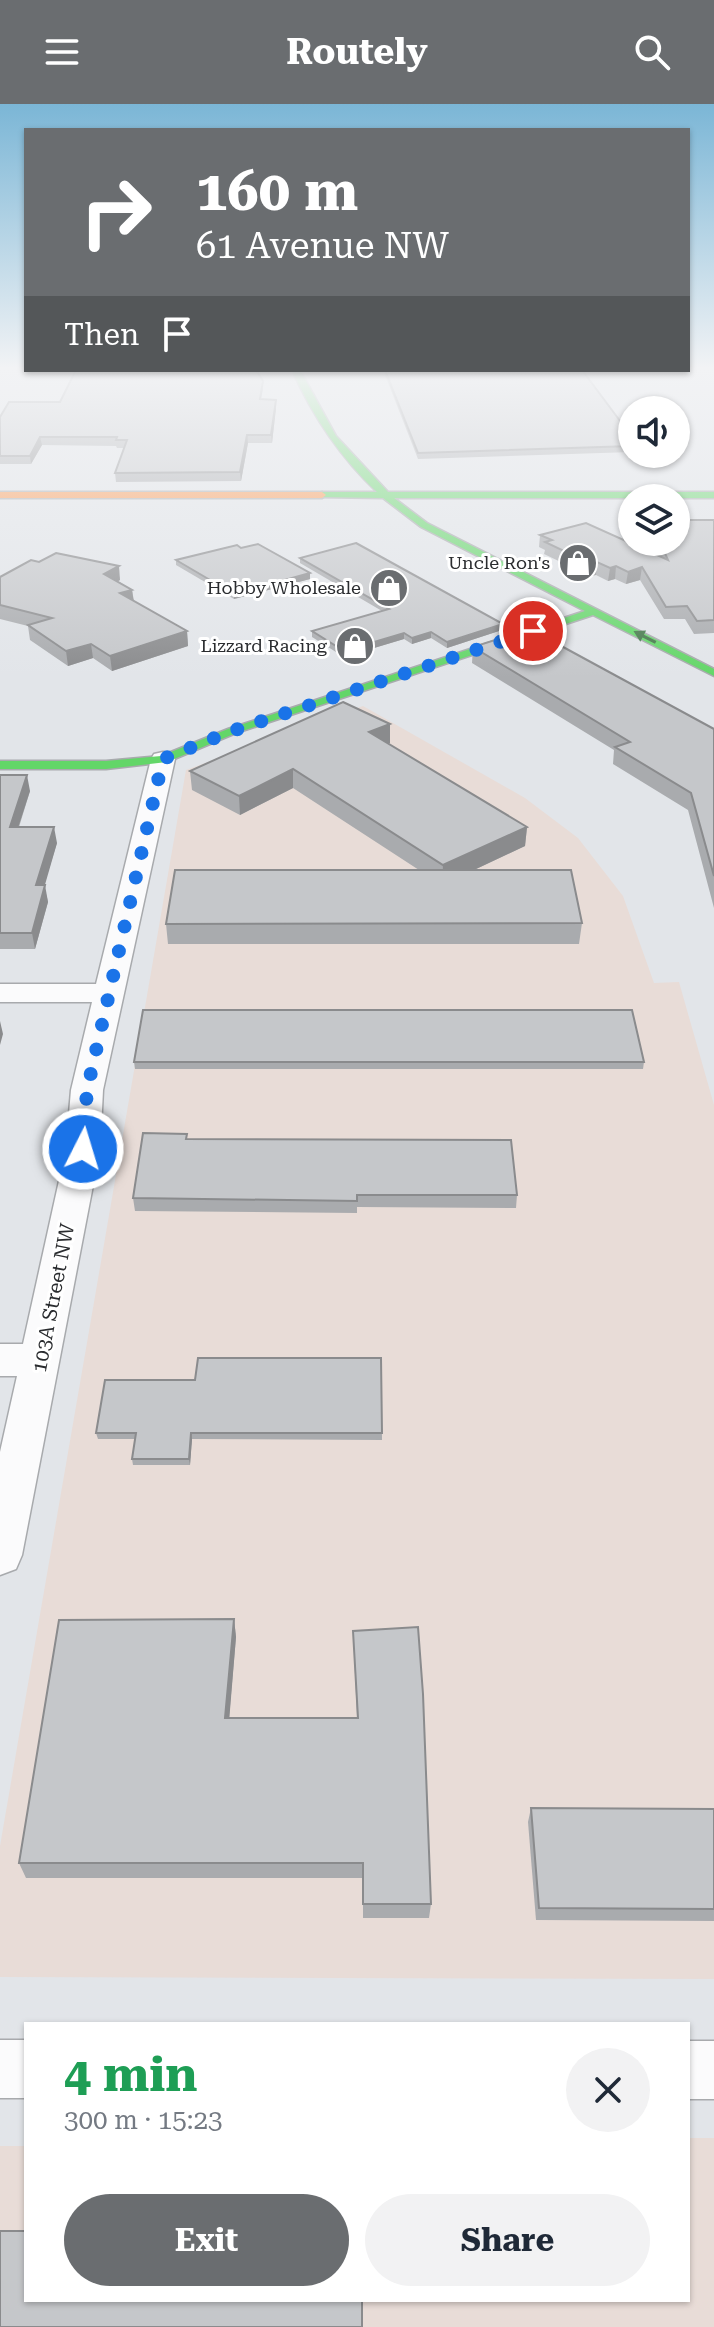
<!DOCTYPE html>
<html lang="en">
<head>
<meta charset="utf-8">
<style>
	body { margin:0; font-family:"Roboto Serif",serif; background:#f2f2f3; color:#1f2937; height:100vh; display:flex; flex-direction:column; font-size:30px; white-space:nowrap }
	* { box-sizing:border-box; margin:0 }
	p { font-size:26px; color:#747a83 }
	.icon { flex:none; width:44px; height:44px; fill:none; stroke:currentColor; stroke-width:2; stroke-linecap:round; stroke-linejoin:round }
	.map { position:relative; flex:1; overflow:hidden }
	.details { position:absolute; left:24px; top:1918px; width:666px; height:280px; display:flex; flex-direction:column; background:#fff; border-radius:0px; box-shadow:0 2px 6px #0004 }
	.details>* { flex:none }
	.guide { position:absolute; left:24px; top:24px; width:666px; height:244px; border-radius:0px; box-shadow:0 2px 6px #0004; background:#6a6d70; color:#fff; overflow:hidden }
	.tools { position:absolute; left:618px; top:292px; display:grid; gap:16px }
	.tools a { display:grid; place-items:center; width:72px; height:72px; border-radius:50%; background:#fff; box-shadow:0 2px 6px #0004; font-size:40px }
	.pin { position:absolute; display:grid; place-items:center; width:68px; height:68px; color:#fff; margin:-34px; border:4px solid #fff; border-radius:50%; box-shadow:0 2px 8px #0007 }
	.me { position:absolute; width:88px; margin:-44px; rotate:5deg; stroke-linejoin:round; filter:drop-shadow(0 0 6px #0008) }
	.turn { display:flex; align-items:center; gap:28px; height:168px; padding:0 40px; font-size:36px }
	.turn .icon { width:104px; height:104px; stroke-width:2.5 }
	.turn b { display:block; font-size:56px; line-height:68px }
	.then { display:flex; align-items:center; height:76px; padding:0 40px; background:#0003; gap:16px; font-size:30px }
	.round { display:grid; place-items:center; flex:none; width:84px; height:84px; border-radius:42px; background:#f2f2f3 }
	.summary { display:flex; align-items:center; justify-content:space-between; height:136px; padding:0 40px }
	h1 { font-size:48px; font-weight:700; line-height:60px; color:#1e9e55 }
	.button { display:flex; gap:16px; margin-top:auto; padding:16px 40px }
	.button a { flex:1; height:92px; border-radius:48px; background:#6a6d70; color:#fff; font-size:32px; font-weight:700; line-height:92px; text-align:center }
	.button a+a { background:#f2f2f3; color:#1f2937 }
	header { display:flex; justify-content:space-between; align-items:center; height:104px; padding:0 40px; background:#6a6d70; color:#fff; font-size:36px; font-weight:700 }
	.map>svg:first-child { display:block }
	.industrial { fill:#e8dcd7 }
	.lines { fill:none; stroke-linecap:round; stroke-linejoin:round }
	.street-casing { stroke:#a8aaad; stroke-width:3 }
	.fast-casing { stroke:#a8aaad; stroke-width:3 }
	.slow-casing { stroke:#a8aaad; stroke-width:3 }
	.street { fill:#fbfbfc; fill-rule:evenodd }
	.fast { fill:#63d668; fill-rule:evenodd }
	.slow { fill:#ff974d; fill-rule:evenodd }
	.wall { fill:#a9abae }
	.shaded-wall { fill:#8a8b8d }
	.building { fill:#c5c7ca; stroke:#8a8b8d; stroke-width:2 }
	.oneway { fill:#447849 }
	.route { stroke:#1a73e8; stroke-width:14; stroke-dasharray:0 25.2 }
	.labels { text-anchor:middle; stroke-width:6; stroke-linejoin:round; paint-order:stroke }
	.far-poi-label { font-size:18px; fill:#2a2c2f; stroke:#fff; text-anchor:end }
	.street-label { font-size:20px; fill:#2a2c2f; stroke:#fff }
</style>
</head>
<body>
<header><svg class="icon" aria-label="menu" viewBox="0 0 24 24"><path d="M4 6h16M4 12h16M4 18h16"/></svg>Routely<svg class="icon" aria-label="search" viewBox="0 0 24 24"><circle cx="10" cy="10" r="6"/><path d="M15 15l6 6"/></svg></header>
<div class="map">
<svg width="714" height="2223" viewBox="0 0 714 2223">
	<rect width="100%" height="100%" fill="#e2e5e9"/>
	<!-- industrial -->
	<g class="industrial">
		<path d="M363 602 525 694 578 734 623 792 654 879 679 878 714 1001V1875L0 1873V1742L186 666Z"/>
		<path d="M688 2034H714V2223H0V2042H26V2196H688Z"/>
	</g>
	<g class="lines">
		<!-- street casing -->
		<g class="street-casing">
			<g id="street">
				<path d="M163 648 172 650 175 655 103 986 100 1045 22 1451 16 1465 0 1471V1348L17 1272H0V1240H23L66 1045 71 986 92 898H0V880H96L151 655 154 650Z"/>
				<rect x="0" y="1936" width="26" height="58"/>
				<rect x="688" y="1937" width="26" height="58"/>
			</g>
		</g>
		<!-- fast casing -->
		<g class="fast-casing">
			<path id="fast" d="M292 266H300L336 332 388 388H714V394H394L427 419 714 565V572L593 511 236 629 167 658 106 665H0V657H106L161 652 228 625 585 507 421 423 383 394 319 393 322 388H377C340 353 313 313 292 266Z"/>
		</g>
		<!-- slow casing -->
		<g class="slow-casing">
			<path id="slow" d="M0 388H322L326 391 322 394H0Z"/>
		</g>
		<!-- street -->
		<use href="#street" class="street"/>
		<!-- fast -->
		<use href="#fast" class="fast"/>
		<!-- slow -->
		<use href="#slow" class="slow"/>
	</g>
	<!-- wall -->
	<g class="wall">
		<path d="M383 266H502V268L632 333V348L418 355Z"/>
		<path d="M263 285 261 295 276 304 272 339H248L241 377 116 378 115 369 124 344H117L116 342 42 341 31 360H0V313L60 298Z"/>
		<path d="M714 416V529L694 530 685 515H664L640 476 626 480 615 475 608 477 596 471 590 472 544 450 545 446 539 443 540 431 659 452 653 438H676Z"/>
		<path d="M241 444 310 475 234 495 176 461V456Z"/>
		<path d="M300 454 502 526 447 544 431 534 412 540 404 535 344 553 312 533V527L382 507 300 459Z"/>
		<path d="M0 473 120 476 118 477 132 486 134 497 187 527 188 542 112 567 93 554 68 562 30 536 28 522 0 515Z"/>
		<path d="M473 543 714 625V804L688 706 613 660 614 646 472 559Z"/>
		<path d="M390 639 388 640 527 723 525 742 474 766 582 819 579 840H168L166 820 419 766 293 684 240 711 192 686 190 667Z"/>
		<path d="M0 671 30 687 19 723 57 739 44 781 48 798 35 845H0Z"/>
		<path d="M134 958H644L643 965H135Z"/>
		<path d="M187 1030V1035L517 1091 516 1104 357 1103V1109L135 1107 133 1094Z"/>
		<path d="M381 1254 382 1336 192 1335 190 1361H133L132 1355 135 1335H98L96 1329 195 1276Z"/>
		<path d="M234 1515 236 1533 229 1614H357L353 1527 431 1800 429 1814H363V1774H26L19 1759Z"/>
		<path d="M531 1704 714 1705V1817L536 1816 528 1718Z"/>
	</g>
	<!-- shaded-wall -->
	<g class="shaded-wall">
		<path d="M276 296V304L272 339 271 331Z"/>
		<path d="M247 331 248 339 241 377 240 368Z"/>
		<path d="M40 333 42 341 31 360 30 352Z"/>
		<path d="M597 458 596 471 590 472 591 460Z"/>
		<path d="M119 462 120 476 106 484 104 470Z"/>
		<path d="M616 462 615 475 608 477 610 464Z"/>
		<path d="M642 463 640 476 626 480 628 468Z"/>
		<path d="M310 469V475L234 495V490Z"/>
		<path d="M132 486 134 500 120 489Z"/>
		<path d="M503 520 502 526 447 544V538Z"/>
		<path d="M187 527 188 542 112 567 110 552Z"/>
		<path d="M431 528V534L412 540V534Z"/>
		<path d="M404 529V535L344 553V547Z"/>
		<path d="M91 540 93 554 68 562 66 547Z"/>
		<path d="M390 620V639L369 647V628Z"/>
		<path d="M293 665V684L240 711 239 692Z"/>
		<path d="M27 671 30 687 13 739 10 723Z"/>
		<path d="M54 723 57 739 40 798 36 781Z"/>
		<path d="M527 723 525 742 442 781 443 761Z"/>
		<path d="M45 781 48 798 35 845 32 829Z"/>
		<path d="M0 917 3 930 0 941Z"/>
		<path d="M191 1329 192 1335 190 1361 189 1355Z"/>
		<path d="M234 1515 236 1533 228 1630 225 1614Z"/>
	</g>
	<!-- building -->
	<g class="building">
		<path d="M76 266H256L263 277 260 295 276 296 271 331H247L240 368 115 369 127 336H116L117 333H40L30 352H0V313L9 298H60Z"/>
		<path d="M385 266H502V268L582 266 632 333V342L418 349Z"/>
		<path d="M676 416H714V516L697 517 687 502 666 503 642 463 628 468 616 462 610 464 597 458 591 460 545 438 552 436 540 431 586 419 668 456 660 438H676Z"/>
		<path d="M356 439 503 520 447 538 431 528 412 534 404 529 344 547 312 527 389 505 300 454Z"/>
		<path d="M258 440 310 469 234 490 176 456 237 441 241 444Z"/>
		<path d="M56 449 119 462 104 470 132 486 120 489 187 527 110 552 91 540 66 547 28 521 52 514 0 501V473L31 456 39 458Z"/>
		<path d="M530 525 714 625V772L691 689 615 643 630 638 473 543Z"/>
		<path d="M343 598 390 620 369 628 527 723 443 761 293 665 239 692 190 667Z"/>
		<path d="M0 671H27L10 723H54L36 781H45L32 829H0Z"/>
		<path d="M175 766H571L582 819 166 820Z"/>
		<path d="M143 906H632L644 958H134Z"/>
		<path d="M143 1029 187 1030 186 1035 511 1036 517 1091H357V1097L133 1094Z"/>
		<path d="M198 1254H381L382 1329H191L189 1355H132L136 1329H96L105 1276H195Z"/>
		<path d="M234 1515 225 1614H358L353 1527 418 1523 423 1590 431 1800H363V1759H19L59 1516Z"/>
		<path d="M531 1704 714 1705V1805L539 1804Z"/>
		<path d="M0 2127H26V2196H362V2223H0Z"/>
	</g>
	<!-- one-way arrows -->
	<defs><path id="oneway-solid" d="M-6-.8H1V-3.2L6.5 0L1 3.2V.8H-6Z" transform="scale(2)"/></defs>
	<use class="oneway" href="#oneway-solid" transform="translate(645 533) rotate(-153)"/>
	<!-- sky -->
	<linearGradient id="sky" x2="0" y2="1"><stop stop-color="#7bb6d6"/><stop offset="0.46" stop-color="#f2f3f5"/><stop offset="1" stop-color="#f2f3f5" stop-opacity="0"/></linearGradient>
	<rect width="714" height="574" fill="url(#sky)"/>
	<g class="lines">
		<!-- route -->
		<path class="route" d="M83 1045 87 986 163 655 232 627 533 527"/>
	</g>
	<!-- icons -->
	<defs>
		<g id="shop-disc" transform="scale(2)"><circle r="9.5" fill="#6a6d70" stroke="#fff"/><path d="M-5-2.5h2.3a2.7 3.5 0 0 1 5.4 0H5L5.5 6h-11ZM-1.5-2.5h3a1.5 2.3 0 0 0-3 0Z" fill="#fff"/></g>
	</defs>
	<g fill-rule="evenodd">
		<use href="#shop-disc" x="578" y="459"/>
		<use href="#shop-disc" x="389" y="484"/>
		<use href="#shop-disc" x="355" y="542"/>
	</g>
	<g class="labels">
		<!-- far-poi labels -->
		<g class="far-poi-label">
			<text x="550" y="465">Uncle Ron's</text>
			<text x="361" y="490">Hobby Wholesale</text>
			<text x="327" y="548">Lizzard Racing</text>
		</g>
		<!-- street labels -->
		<g class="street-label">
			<text transform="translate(53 1194) rotate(-79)" y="7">103A Street NW</text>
		</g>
	</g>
</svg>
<div class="tools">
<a><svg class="icon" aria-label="sound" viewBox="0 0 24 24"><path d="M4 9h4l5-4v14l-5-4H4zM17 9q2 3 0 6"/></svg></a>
<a><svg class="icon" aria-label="layers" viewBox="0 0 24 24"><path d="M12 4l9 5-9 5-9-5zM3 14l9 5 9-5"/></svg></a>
</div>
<div class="pin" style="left:533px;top:527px;background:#d93025"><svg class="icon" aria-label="arrive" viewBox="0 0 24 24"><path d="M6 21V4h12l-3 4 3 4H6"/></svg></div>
<svg class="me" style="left:83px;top:1045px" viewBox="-20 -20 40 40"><circle r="17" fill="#1a73e8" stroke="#fff" stroke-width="3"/><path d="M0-11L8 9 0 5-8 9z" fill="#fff"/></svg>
<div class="guide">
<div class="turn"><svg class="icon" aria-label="right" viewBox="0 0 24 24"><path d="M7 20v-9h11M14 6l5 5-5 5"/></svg><div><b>160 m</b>61 Avenue NW</div></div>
<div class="then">Then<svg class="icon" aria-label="arrive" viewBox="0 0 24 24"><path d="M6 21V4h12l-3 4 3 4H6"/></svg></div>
</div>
<section class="details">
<div class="summary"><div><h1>4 min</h1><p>300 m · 15:23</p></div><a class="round"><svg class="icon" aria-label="close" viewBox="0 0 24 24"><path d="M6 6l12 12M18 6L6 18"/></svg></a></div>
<div class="button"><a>Exit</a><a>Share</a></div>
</section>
</div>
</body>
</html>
